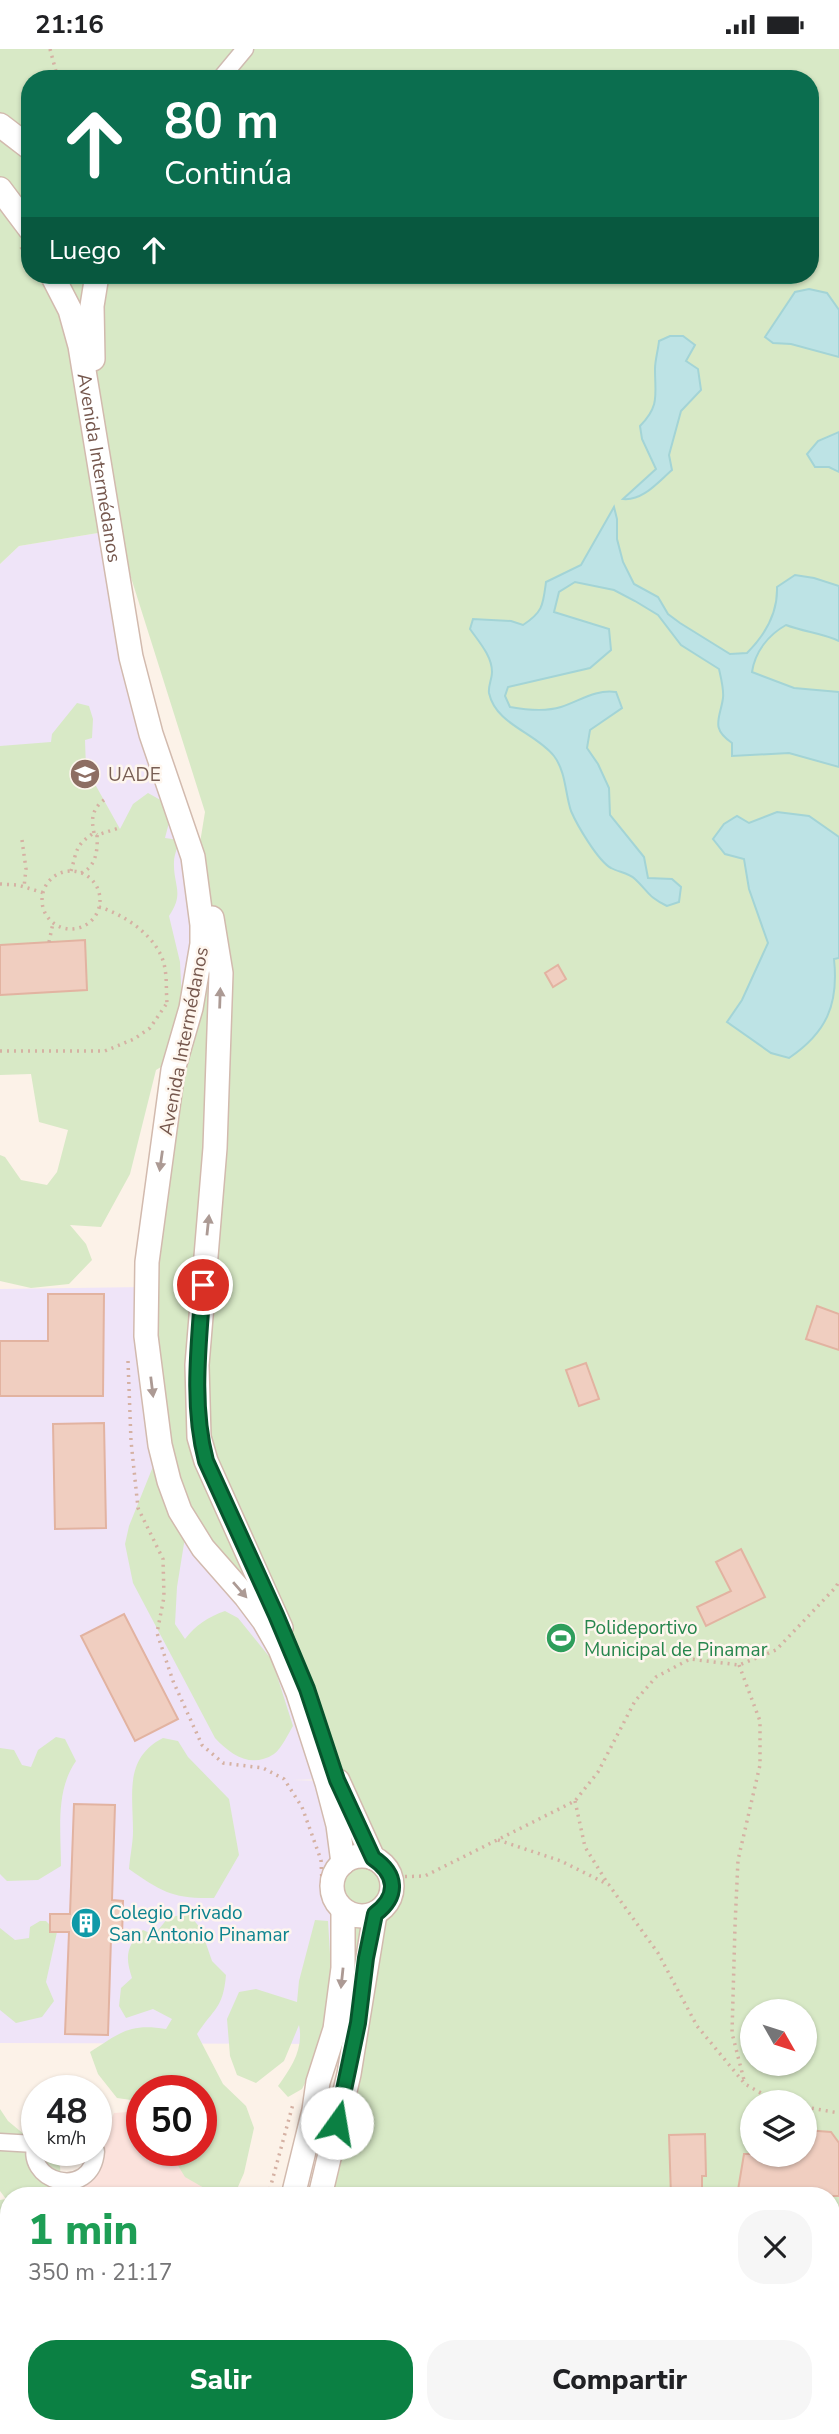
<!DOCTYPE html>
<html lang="es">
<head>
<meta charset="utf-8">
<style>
	body { margin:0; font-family:"Nunito Sans",sans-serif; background:#f6f6f6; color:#202124; height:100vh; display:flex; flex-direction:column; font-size:26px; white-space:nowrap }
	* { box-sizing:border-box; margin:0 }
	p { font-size:23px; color:#757577 }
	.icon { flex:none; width:38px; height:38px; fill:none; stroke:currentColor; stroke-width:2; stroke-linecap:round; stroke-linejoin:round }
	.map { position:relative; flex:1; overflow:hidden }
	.drawer { position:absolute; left:0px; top:2138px; width:840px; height:247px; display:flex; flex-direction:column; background:#fff; border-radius:28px 28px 0 0; box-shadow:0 2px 5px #0004 }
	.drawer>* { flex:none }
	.guide { position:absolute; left:21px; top:21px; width:798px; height:214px; border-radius:28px; box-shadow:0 2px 5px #0004; background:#0b6e4f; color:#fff; overflow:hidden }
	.needle { width:46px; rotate:129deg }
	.buttons { position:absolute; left:740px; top:1950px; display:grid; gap:14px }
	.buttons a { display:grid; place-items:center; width:77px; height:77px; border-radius:50%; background:#fff; box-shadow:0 2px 5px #0004; font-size:35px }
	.speed { position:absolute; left:21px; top:2026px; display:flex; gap:14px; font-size:35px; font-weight:700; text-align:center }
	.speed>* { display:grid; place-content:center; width:91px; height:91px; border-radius:50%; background:#fff; box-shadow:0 2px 5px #0004; line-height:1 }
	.speed small { font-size:18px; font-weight:400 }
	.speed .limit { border:10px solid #d22; background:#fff; color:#111 }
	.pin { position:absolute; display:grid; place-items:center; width:60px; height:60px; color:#fff; margin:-30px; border:4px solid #fff; border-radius:50%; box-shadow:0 2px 7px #0007 }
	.me { position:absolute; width:77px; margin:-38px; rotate:13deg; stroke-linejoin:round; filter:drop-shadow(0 0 5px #0008) }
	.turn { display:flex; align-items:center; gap:24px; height:147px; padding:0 28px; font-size:32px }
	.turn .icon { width:91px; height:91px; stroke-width:2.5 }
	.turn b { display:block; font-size:49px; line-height:60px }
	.then { display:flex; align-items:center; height:66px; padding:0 28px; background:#0003; gap:14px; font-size:26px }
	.round { display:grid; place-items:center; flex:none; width:74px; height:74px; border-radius:28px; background:#f6f6f6 }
	.head { display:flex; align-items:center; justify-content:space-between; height:119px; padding:0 28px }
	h1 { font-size:42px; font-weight:800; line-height:52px; color:#1e9e55 }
	.button { display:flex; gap:14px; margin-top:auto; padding:14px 28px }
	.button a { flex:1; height:80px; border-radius:28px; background:#0b8043; color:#fff; font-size:28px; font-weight:800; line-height:80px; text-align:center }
	.button a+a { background:#f6f6f6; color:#202124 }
	.status { display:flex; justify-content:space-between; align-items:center; height:49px; padding:0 35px; background:#fff; direction:ltr }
	.status svg { height:19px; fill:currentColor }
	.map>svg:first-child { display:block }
	.commercial { fill:#fbe2dc }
	.education { fill:#efe4f8 }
	.green { fill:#d8e9c6; fill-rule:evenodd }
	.water { fill:#bde3e5; stroke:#a3d4d6; stroke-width:2 }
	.building { fill:#f0cec0; stroke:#e2b3a1; stroke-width:2 }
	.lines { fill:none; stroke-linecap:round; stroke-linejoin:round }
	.minor-casing { stroke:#cfbbb1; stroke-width:19 }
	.secondary-casing { stroke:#d2baae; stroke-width:26 }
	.path { stroke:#d5b1a3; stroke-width:3.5; stroke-dasharray:2 5; stroke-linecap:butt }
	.minor { stroke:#fff; stroke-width:16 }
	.secondary { stroke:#fff; stroke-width:23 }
	.oneway { fill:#ac9a94 }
	.route-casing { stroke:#07532c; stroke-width:18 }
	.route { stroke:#0b8043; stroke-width:12 }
	.labels { text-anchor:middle; stroke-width:5; stroke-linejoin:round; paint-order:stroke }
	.street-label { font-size:19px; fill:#75574d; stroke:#fef6ee }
	.education-label { font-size:19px; fill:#785e54; stroke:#fef6ee; text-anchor:start }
	.leisure-label { font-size:19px; fill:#27864d; stroke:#fef6ee; text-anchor:start }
	.culture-label { font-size:19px; fill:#0d838f; stroke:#fef6ee; text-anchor:start }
</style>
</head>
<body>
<div class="status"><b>21:16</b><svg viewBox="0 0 49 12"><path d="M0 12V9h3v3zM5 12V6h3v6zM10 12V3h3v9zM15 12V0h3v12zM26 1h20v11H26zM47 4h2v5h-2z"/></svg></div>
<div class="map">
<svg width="839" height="2385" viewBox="0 0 839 2385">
	<rect width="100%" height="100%" fill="#fcf2e8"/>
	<!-- commercial -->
	<g class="commercial">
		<path d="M142 2062V2102H182L207 2147H79L114 2064Z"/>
		<path d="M9 2370V2376L259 2377 256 2385H0V2375Z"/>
	</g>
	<!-- education -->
	<g class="education">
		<path d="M116 481 138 611 214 875 182 957 179 914 0 1026V515L19 497Z"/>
		<path d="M146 1238 246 1548 325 1730 292 1731 325 1732 366 1909 354 1995 0 1994V1240Z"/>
	</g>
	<!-- green -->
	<g class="green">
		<path d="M0 0H839V2385H310L309 2377 831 2376V2147H320L362 1952 350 1865C330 1849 325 1835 343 1813L292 1612 187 1476 177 1538 175 1575 185 1590C196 1576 208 1568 225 1562L238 1569 272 1611 293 1677C288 1685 282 1699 274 1705 251 1720 231 1706 215 1689L133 1534 125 1495 129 1477 152 1420 160 1413 146 1287 180 961 161 1018 156 1021 130 1125 101 1178 70 1176 86 1195 92 1211 69 1235 31 1239 0 1232V1106L5 1108 21 1131 47 1136 57 1123 68 1081 39 1073 31 1025 0 1026V697L51 693 52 685 77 654 89 657 93 670 92 689 85 691 86 719 120 780 133 755 148 744 173 758 165 789 179 791C178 798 174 806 174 813 173 836 185 844 169 867L180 913 182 954 214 875 198 806 205 763 116 481 19 497 0 515ZM30 30H810V226H30ZM752 1962H805V2014H752ZM752 2053H805V2105H752Z"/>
		<path d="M56 1688 65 1690 76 1712C55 1742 61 1782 61 1817L38 1831 7 1832 0 1825V1699L14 1701 22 1716 31 1718 38 1701Z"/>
		<path d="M163 1689 178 1692 188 1708 229 1750 239 1806 214 1849C173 1850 162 1843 129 1820 130 1807 133 1794 133 1782 133 1745 124 1709 163 1689Z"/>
		<path d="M188 1864 201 1880 212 1912 226 1926C223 1960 214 1959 197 1985L223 2035 246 2057 254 2079 244 2124 234 2147H218L185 2128 169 2102H201V2042H142V2051L138 2052 117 2049 98 2025 90 2003C120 1984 129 1974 166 1980L172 1970 153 1960 126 1969 119 1957 121 1939 132 1929C125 1908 126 1897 143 1881L154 1886 168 1869Z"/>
		<path d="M315 1871 328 1872 331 1922 326 1955 329 1969 308 2028 302 2040 288 2048 278 2037C291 2019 304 2000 299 1976L284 2012 256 2034 237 2026 230 2007 227 1970 239 1943 256 1940 297 1953 299 1932Z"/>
		<path d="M40 1872H46L57 1883 46 1933 54 1952 42 1968 16 1974 0 1961V1879L15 1891 29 1889 30 1878Z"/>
		<path d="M0 2060 8 2072 37 2096V2102H43L60 2117 62 2147H9V2291L0 2315V2256L7 2247 0 2241V2151L6 2150 0 2142Z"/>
	</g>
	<!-- water -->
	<g class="water">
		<path d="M809 240 827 244 839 261V308L791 295 773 294 765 288 795 243Z"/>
		<path d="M670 287H683L695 296 686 312 698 320 701 341 681 362 669 406 672 421C658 433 643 452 623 450L656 420 642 390 640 377C660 357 655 346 655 320 655 311 658 302 659 292Z"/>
		<path d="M839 383V423L829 418H815L807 405 818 392Z"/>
		<path d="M614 458 617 470V490L623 513 634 535 658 548 668 565 680 574 730 605 747 604C766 585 778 564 777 538L795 526 814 529 839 537V592C822 584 804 583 786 576 768 586 755 603 752 623L794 639 839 643V718L789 704 732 707V694C710 679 720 670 723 649 724 640 721 629 719 620L681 596 658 566 635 552 614 541 575 533 559 543 554 563 609 580 611 601 590 619 508 638 505 647 510 658C527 661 545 663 561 658 580 652 595 640 616 643L622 659 590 681 587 699 598 715 609 739 610 766 644 808 648 829 672 830 681 838 679 853 667 857C648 848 649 843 635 830 629 824 618 823 611 819 598 812 577 776 571 762 565 744 566 723 554 707 535 683 496 676 489 644 488 637 492 630 492 623 492 607 479 593 470 580L473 570 511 572 523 576C543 563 543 556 546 533L581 516Z"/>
		<path d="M777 763 809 767 839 788V909L834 910C839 956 826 984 789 1009L771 1004 727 973 742 951 768 894 749 840 744 810 725 805 713 790 724 775 737 767 749 774Z"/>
	</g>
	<!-- building -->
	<g class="building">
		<path d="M85 891 87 941 0 946V896Z"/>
		<path d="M558 916 566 930 553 938 545 924Z"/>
		<path d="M48 1245H104L103 1347H0V1292H48Z"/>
		<path d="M817 1257 839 1265V1301L806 1290Z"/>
		<path d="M586 1314 599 1350 579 1357 566 1321Z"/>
		<path d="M104 1374 106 1479 55 1480 53 1375Z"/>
		<path d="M741 1500 765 1548 706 1577 697 1558 731 1542 716 1513Z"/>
		<path d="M124 1565 178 1670 135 1692 81 1587Z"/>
		<path d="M74 1755 115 1756 112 1851 123 1852 122 1889H111L108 1986 65 1985 69 1883H50V1865H70Z"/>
		<path d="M805 2081 831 2083 839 2094V2147H737L744 2105H805Z"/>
		<path d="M705 2085 706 2127H702V2147H671L669 2086Z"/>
	</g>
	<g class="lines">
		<!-- minor casing -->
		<g class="minor-casing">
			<g id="minor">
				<path d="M220 30 245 0"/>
				<path d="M37 2091C20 2133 92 2153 96 2102"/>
				<path d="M0 2093 35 2095"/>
				<path d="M0 2364 9 2366"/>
			</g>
		</g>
		<!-- secondary casing -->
		<g class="secondary-casing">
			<g id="secondary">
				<path d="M0 76 30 99"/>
				<path d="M0 140 30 180"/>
				<path id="s1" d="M52 226 70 261 80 297 131 608 151 685 193 808 202 876V895L191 959 173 1021 147 1213 146 1287 160 1396 169 1432 180 1462 203 1499 246 1548 264 1572 280 1600 298 1644 327 1734 338 1776 343 1814"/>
				<path d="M93 310 92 257 97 226"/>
				<path d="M212 869 221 924 215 1099 197 1316 199 1388 206 1412 281 1579"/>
				<path d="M338 1732 373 1809"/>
				<circle cx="362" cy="1837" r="30"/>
				<path d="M293 2147 314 2061 318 2033 335 1980 343 1919V1861"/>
				<path d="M320 2147 349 2025 375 1865"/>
				<path d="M305 2376 311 2385"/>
				<path d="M256 2385 261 2376"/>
			</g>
		</g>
		<!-- path -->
		<g class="path">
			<path d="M50 0 58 30"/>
			<path d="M21 198 30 215"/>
			<path d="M94 784C91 770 92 760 104 751"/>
			<path d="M22 791 26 820 24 838"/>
			<path d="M71 822C77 802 75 796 94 784L97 786"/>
			<circle cx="71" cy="851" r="29"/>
			<path d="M81 824C96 818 98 801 97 786L119 779"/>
			<path d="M0 835 18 836 44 844"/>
			<path d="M99 858C126 866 161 890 165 920 167 931 166 943 167 954H169"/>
			<path d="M49 893 53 874"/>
			<path d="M0 1002H105L134 990 150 979 167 954"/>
			<path d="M128 1312 131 1392 138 1459 163 1510 164 1548 157 1584 173 1632 202 1696 223 1714 263 1719 284 1730 302 1758 321 1811 322 1835 326 1852"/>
			<path d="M739 1616 760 1672V1716L738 1811 735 1877 732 1984 745 2035"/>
			<path d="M575 1752 585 1798 608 1835"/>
			<path d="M498 1791 561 1812 609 1836 658 1904 697 1977 745 2035 777 2053"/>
			<path d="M391 1828 425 1827 575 1752 598 1723 635 1652 656 1628 690 1610 739 1616 776 1601 836 1538 839 1532"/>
			<path d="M805 2058 839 2064"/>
			<path d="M268 2147 293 2055"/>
		</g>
		<!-- minor -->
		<use href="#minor" class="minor"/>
		<!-- secondary -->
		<use href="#secondary" class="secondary"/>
	</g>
	<!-- one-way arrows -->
	<defs><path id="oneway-solid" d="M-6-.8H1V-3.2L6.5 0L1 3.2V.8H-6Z" transform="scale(1.75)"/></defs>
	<g class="oneway">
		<use href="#oneway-solid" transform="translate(220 949) rotate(-88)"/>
		<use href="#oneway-solid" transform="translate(161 1112) rotate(98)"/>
		<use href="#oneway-solid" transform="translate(208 1176) rotate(-84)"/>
		<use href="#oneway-solid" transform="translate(152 1338) rotate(83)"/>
		<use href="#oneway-solid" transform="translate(240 1541) rotate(49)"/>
		<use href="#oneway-solid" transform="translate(342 1929) rotate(96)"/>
	</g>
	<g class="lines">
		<!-- route casing -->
		<g class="route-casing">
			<path id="route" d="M203 1236C199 1294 191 1355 206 1412L276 1566 307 1640 337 1731 373 1809C397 1825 399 1847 375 1865L366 1909 358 1974 337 2074"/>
		</g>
		<!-- route -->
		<use href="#route" class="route"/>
	</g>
	<!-- icons -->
	<defs>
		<g id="university-disc" transform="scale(1.575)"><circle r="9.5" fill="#8d6e63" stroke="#fef6ee"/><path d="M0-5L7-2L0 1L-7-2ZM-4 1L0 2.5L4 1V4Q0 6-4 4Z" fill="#fff"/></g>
		<g id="stadium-disc" transform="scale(1.575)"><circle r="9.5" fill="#2e9e5b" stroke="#fef6ee"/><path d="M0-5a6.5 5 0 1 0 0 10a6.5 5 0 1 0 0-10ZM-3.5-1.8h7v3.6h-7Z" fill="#fff"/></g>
		<g id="building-disc" transform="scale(1.575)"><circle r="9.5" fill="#0f9aa8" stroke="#fef6ee"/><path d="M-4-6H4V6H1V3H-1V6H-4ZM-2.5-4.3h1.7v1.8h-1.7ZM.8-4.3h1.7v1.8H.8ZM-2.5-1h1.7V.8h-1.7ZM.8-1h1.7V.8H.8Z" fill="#fff"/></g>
	</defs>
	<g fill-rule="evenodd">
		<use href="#university-disc" x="85" y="725"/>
		<use href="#stadium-disc" x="561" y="1589"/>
		<use href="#building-disc" x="86" y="1874"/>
	</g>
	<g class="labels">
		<!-- street labels -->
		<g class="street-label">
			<text dy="7" stroke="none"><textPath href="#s1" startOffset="200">Avenida Intermédanos</textPath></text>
			<text transform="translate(183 992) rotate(-79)" y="7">Avenida Intermédanos</text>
		</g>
		<!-- education labels -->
		<g class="education-label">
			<text x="108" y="732">UADE</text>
		</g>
		<!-- leisure labels -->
		<g class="leisure-label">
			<text x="584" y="1585">Polideportivo<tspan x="584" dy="22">Municipal de Pinamar</tspan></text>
		</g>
		<!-- culture labels -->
		<g class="culture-label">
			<text x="109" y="1870">Colegio Privado<tspan x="109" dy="22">San Antonio Pinamar</tspan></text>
		</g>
	</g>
</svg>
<div class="buttons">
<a><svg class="needle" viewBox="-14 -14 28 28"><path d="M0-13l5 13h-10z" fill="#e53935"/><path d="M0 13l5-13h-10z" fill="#757577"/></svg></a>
<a><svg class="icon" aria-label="layers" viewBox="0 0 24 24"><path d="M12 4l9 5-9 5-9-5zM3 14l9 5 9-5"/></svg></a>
</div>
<div class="speed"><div>48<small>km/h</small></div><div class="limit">50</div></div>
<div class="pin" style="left:203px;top:1236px;background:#d93025"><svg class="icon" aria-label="arrive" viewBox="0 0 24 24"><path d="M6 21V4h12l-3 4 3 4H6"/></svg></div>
<svg class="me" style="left:337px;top:2074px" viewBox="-20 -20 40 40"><circle r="19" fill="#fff"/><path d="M0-13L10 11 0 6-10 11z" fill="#0b8043"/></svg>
<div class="guide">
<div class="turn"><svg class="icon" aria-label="ahead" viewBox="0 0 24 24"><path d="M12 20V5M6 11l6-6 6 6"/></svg><div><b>80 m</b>Continúa</div></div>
<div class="then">Luego<svg class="icon" aria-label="ahead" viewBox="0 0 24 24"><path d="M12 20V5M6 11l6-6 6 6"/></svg></div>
</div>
<section class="drawer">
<div class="head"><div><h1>1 min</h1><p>350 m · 21:17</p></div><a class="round"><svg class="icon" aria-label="close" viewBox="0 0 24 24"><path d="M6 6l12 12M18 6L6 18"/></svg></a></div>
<div class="button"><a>Salir</a><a>Compartir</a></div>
</section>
</div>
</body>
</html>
